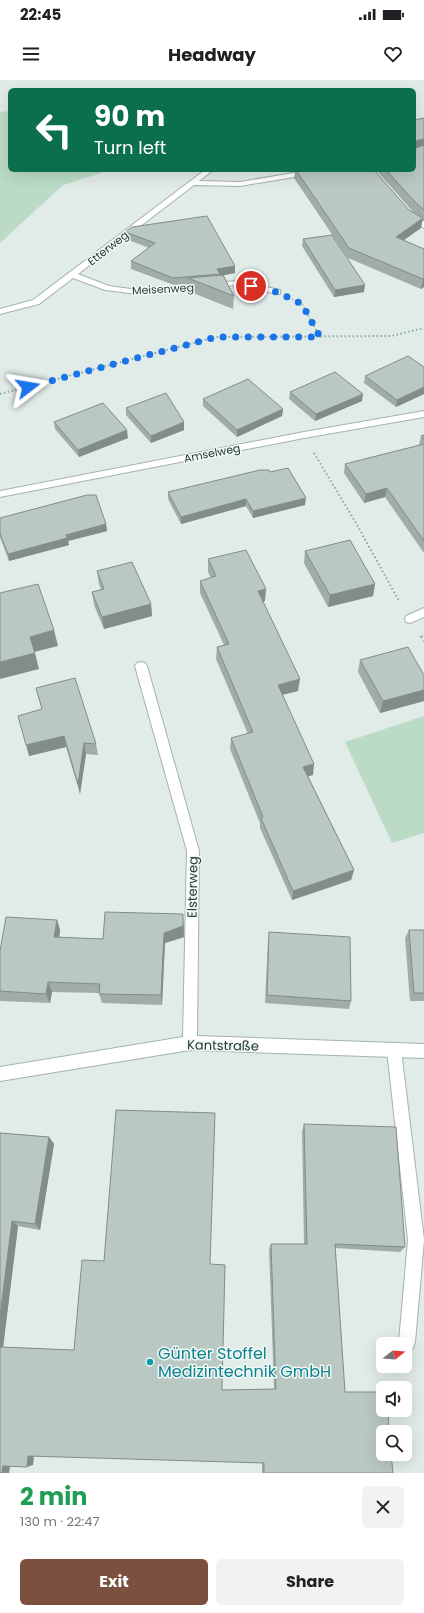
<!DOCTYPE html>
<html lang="en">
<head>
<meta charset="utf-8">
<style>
	body { margin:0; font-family:Poppins,sans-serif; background:#f2f2f2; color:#202124; height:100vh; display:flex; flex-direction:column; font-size:15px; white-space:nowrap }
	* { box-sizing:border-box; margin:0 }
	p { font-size:13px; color:#757577 }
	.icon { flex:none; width:22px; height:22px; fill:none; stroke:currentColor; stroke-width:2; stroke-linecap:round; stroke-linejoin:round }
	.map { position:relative; height:1393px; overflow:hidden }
	.sheet { display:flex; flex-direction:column; background:#fff; flex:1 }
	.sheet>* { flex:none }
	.top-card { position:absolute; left:8px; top:8px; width:408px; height:84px; border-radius:6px; box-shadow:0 4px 16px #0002; background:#0b6e4f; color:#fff; overflow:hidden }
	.needle { width:26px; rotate:73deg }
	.buttons { position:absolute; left:376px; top:1257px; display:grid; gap:8px }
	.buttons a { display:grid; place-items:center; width:36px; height:36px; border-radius:6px; background:#fff; box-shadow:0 4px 16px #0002; font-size:20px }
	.pin { position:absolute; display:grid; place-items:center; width:34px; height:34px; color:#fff; margin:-17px; border:2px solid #fff; border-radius:50%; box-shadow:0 1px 4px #0007 }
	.me { position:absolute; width:44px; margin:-22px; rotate:76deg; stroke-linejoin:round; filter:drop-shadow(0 0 3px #0008) }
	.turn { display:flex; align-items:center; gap:14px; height:84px; padding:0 20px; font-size:18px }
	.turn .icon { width:52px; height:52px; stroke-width:2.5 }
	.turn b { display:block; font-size:28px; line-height:34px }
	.round { display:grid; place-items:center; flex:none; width:42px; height:42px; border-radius:6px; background:#f2f2f2 }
	.summary { display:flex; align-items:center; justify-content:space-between; height:68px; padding:0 20px }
	h1 { font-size:24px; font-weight:700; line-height:30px; color:#1e9e55 }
	.primary-button { display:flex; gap:8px; margin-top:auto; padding:8px 20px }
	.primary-button a { flex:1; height:46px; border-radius:6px; background:#7b503f; color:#fff; font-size:16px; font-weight:700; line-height:46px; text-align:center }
	.primary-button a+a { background:#f2f2f2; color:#202124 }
	.status { display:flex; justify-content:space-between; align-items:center; height:28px; padding:0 20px; background:#fff; direction:ltr }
	.status svg { height:11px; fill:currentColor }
	header { display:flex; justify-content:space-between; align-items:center; height:52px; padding:0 20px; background:#fff; font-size:18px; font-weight:700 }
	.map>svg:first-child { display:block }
	.green { fill:#bbdbc6 }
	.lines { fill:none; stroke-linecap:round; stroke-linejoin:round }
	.lane-casing { stroke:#a4b3ae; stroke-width:2 }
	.street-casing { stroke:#a4b3ae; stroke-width:2 }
	.path-far2 { stroke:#83ada2; stroke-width:1.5; stroke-dasharray:1 2; stroke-linecap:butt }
	.path-far1 { stroke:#83ada2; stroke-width:2; stroke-dasharray:1.5 2.5; stroke-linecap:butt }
	.path { stroke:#83ada2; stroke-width:2.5; stroke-dasharray:2 3; stroke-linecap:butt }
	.lane { fill:#fff; fill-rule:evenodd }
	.street { fill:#fff; fill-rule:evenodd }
	.wall { fill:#a0aca8 }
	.shaded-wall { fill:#828c88 }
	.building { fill:#bac8c3; stroke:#828c88 }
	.route { stroke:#1a73e8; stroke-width:7; stroke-dasharray:0 12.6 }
	.culture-dot { fill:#0f9aa8; stroke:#f1f8f5; stroke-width:1.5 }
	.labels { text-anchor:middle; stroke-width:3; stroke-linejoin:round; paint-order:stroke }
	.far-street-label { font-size:11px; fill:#223b36; stroke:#f1f8f5 }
	.street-label { font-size:13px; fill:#223b36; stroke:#f1f8f5 }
	.near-culture-label { font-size:16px; fill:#0d838f; stroke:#f1f8f5; text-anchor:start }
</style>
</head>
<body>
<div class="status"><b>22:45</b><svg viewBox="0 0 49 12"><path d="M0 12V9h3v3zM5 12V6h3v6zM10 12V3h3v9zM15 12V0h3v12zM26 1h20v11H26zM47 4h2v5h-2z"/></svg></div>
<header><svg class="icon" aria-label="menu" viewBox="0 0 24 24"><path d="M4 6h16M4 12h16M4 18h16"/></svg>Headway<svg class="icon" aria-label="heart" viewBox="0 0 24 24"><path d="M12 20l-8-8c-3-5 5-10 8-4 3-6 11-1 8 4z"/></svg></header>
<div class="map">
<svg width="424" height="1393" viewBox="0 0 424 1393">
	<rect width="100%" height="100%" fill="#e1ebe7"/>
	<!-- green -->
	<g class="green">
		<path d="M10 31V90H99L101 93 63 105 0 163V32Z"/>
		<path d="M424 636V753L392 763 345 662Z"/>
	</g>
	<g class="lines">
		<!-- lane casing -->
		<g class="lane-casing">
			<path id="lane" d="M394 963 399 965 401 970 424 1160 415 1262 413 1268 407 1270 405 1269V1264H400L399 1262 408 1160 387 970 389 965Z"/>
		</g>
		<!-- street casing -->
		<g class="street-casing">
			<g id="street">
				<path d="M205 90H213L199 101 240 102 311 90H328L324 92 240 106 194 105 78 194 109 206 138 210 237 201 280 210V214H277L237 205 138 214 105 210 73 198 39 224 0 234V229L33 220Z"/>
				<path d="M406 133H412L424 142V148L406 137Z"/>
				<path d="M424 331V337L304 358 0 417V411L304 352Z"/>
				<path d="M424 528V537L410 543 406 542 405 539 406 536Z"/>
				<path d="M141 582 145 583 147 586 199 771 197 956 424 964V978L190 970 0 1001V987L183 957 187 771 135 586 137 583Z"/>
			</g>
		</g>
		<!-- path-far2 -->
		<path class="path-far2" d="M292 219 302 224 305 229"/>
		<!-- path-far1 -->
		<g class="path-far1">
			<path d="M304 228 320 257"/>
			<path d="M0 314 216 257 391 256 424 248"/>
			<path d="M314 373 356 443 399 521"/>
		</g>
		<!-- path -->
		<path class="path" d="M421 556 424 561"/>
		<!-- lane -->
		<use href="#lane" class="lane"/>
		<!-- street -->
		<use href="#street" class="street"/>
	</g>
	<!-- wall -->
	<g class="wall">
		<path d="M424 38V141L422 140 421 148 404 160 424 169V207L421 209 348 178 294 98 295 91 290 92 288 90H374L409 130 414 133 376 90H414Z"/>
		<path d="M125 152 235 186V193L223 195 234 216 233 229 188 211V204L174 205 131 189V181L149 168 126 159Z"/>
		<path d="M303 159 364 212 334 217 302 166Z"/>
		<path d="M424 287V314L396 327 364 303 365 296Z"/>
		<path d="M290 312 362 321 315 341 289 319Z"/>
		<path d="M203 319 283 329 282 336 237 357 203 326Z"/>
		<path d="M126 328 184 342V350L151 363 126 335Z"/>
		<path d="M54 342 128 358 79 377 55 349Z"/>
		<path d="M424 355V473L385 417 364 423 344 393 345 384 419 365 421 356Z"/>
		<path d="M270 392 305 425 253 438 246 426 181 444 168 419V412Z"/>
		<path d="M0 438 106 444 107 451 68 461 69 465 9 481 0 457Z"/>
		<path d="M305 471 375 504 373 516 328 527 304 483Z"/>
		<path d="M208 479 265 521 263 522 298 611 282 615 313 695 308 696 354 790 351 800 292 820 260 748V743L230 669 231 658 248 654 216 579 217 567 224 565 200 513V501L211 498 208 492Z"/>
		<path d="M97 491 151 524 152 536 104 549 94 525 92 512 101 510 99 504Z"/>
		<path d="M360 580 424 595V621L380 633 358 592Z"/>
		<path d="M36 608 96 664 98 675 86 674 80 714 66 667 29 676 42 629Z"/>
		<path d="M57 840 60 850 59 858 103 859 184 845V857L165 863 162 925 102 923 99 913 52 912 50 923 0 921V871Z"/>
		<path d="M409 850H424V921H410L405 858Z"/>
		<path d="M269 852 351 921 349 929 265 923 268 860Z"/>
		<path d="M304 1044 405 1167 400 1172 335 1168 345 1312 393 1393H262V1383L34 1376 33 1385 10 1386 9 1393H0V1053L49 1057 54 1064 40 1150 18 1146 3 1267 74 1270 210 1184 222 1310 274 1309 269 1169 271 1164H304L302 1052Z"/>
	</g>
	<!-- shaded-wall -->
	<g class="shaded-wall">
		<path d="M424 59V67L414 71V61Z"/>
		<path d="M290 90H295V91L290 92Z"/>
		<path d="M423 138 421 148 394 167 396 157Z"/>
		<path d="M235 186V193L220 196V194L217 189Z"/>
		<path d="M424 198V207L421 209 423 199Z"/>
		<path d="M365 205 364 212 334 217 335 210Z"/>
		<path d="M424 307V314L396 327 397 320Z"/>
		<path d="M363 314 362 321 315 341 316 334Z"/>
		<path d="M283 329 282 336 237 357V350Z"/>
		<path d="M184 342V350L151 363V356Z"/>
		<path d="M127 350 128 358 79 377 78 370Z"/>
		<path d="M387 408 385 417 364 423 366 414Z"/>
		<path d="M306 418 305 425 253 438V431Z"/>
		<path d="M246 419V426L181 444V437Z"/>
		<path d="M106 444 107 451 68 461 69 465 9 481 8 474 66 455Z"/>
		<path d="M375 504 373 516 328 527 330 515Z"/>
		<path d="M266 509 265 521 257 523 258 511Z"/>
		<path d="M151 524 152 536 104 549 102 537Z"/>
		<path d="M54 550 58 566 34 572 30 557Z"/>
		<path d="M35 573 39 589 0 599V582Z"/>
		<path d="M300 599 298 611 277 616 278 605Z"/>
		<path d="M424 610V621L380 633 383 621Z"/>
		<path d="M64 656 66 667 29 676 26 665Z"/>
		<path d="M84 663 86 674 80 714 78 704Z"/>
		<path d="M314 684 313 695 302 698 303 687Z"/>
		<path d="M354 790 351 800 292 820 293 811Z"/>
		<path d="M183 834 184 857 165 863 162 925 161 915 164 853Z"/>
		<path d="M57 840 60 850 58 868 54 857Z"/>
		<path d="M48 902 52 912 50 923 46 914Z"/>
		<path d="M49 1057 54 1064 40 1150 35 1144Z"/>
		<path d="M12 1141 18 1146 3 1268H0V1236Z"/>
		<path d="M34 1374 33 1385 27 1387 28 1376Z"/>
		<path d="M10 1384 9 1393H2L3 1386Z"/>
	</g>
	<!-- building -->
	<g class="building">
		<path d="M424 38V59L414 61V66L416 68 424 65V130L417 124 386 90H414V40Z"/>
		<path d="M296 90H374L409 130 423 138 396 157 424 169V198L423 199 349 168Z"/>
		<path d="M207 136 235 186 217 189 220 194 173 198 131 181 155 163 125 152 132 147Z"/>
		<path d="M332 155 365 205 335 210 303 159Z"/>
		<path d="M223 195 234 216 188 198Z"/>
		<path d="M408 276 424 287V307L397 320 365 296Z"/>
		<path d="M335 292 363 314 316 334 290 312Z"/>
		<path d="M248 299 283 329 237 350 203 319Z"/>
		<path d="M166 313 184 342 151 356 126 328Z"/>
		<path d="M103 323 127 350 78 370 54 342Z"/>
		<path d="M424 355V360L421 356Z"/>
		<path d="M424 364V461L387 408 366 414 345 384Z"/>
		<path d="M288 388 306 418 253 431 246 419 181 437 168 412 260 390H269L270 392Z"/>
		<path d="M87 415H96L106 444 66 455 67 458 8 474 0 454V438Z"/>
		<path d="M350 460 375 504 330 515 305 471Z"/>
		<path d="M246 470 266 509 258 511 300 599 278 605 314 684 303 687 354 790 293 811 261 738 263 737 231 658 253 652 217 567 229 564 200 501 216 496 208 479Z"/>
		<path d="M132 482 151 524 102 537 92 512 104 509 97 491Z"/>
		<path d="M38 504 54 550 30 557 35 573 0 582V513Z"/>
		<path d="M408 567 424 595V610L383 621 360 580Z"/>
		<path d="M75 598 96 664 84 663 78 704 64 656 26 665 18 636 42 629 36 608Z"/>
		<path d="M105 832 183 834V846L164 853 161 915 99 914 100 904 48 902 46 914 0 911V871L6 837 57 840 54 857 103 859Z"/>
		<path d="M409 850H424V913H414Z"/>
		<path d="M269 852 350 857 351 921 267 915Z"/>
		<path d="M116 1030 215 1033 210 1184 225 1185 222 1310 276 1309 271 1164H307L304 1044 396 1047 405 1167 335 1164 345 1312H383V1330H388L389 1352H383V1374H391L393 1393H264V1383L28 1376 27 1387 3 1386 2 1393H0V1267L74 1270 82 1180 104 1181Z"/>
		<path d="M0 1053 49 1057 35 1144 12 1141 0 1236Z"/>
	</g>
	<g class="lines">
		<!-- route -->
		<path class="route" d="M28 307 216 257H320L302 224 277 212 251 206"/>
	</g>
	<!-- markers -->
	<circle class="culture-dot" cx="150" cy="1282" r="4"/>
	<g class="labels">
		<!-- far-street labels -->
		<g class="far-street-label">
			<text transform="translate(108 168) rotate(-38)" y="4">Etterweg</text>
			<text transform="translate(163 209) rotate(-3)" y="4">Meisenweg</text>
			<text transform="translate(212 373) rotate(-11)" y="4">Amselweg</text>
		</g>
		<!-- street labels -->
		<g class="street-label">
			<text transform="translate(192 807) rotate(-89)" y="5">Elsterweg</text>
			<text transform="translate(223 965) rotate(1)" y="5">Kantstraße</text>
		</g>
		<!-- near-culture labels -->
		<g class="near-culture-label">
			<text x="158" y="1279">Günter Stoffel<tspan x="158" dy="18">Medizintechnik GmbH</tspan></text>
		</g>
	</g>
</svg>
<div class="buttons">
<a><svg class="needle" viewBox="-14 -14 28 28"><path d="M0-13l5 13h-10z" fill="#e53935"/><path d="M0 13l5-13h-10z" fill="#757577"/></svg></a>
<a><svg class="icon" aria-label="sound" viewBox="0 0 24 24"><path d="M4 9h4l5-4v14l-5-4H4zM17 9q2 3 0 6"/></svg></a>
<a><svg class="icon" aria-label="search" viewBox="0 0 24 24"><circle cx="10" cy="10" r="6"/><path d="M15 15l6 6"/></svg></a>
</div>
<div class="pin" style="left:251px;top:206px;background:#d93025"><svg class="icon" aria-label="arrive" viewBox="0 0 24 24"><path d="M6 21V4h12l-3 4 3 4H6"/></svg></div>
<svg class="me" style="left:28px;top:307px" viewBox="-20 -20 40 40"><path d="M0-17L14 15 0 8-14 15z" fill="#1a73e8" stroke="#fff" stroke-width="4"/></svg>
<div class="top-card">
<div class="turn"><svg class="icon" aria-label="left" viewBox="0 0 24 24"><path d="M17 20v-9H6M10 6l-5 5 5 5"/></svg><div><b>90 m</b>Turn left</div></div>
</div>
</div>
<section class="sheet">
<div class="summary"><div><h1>2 min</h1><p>130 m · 22:47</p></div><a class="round"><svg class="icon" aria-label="close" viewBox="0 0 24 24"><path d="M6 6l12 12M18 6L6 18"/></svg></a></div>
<div class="primary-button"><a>Exit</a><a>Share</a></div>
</section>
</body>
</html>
